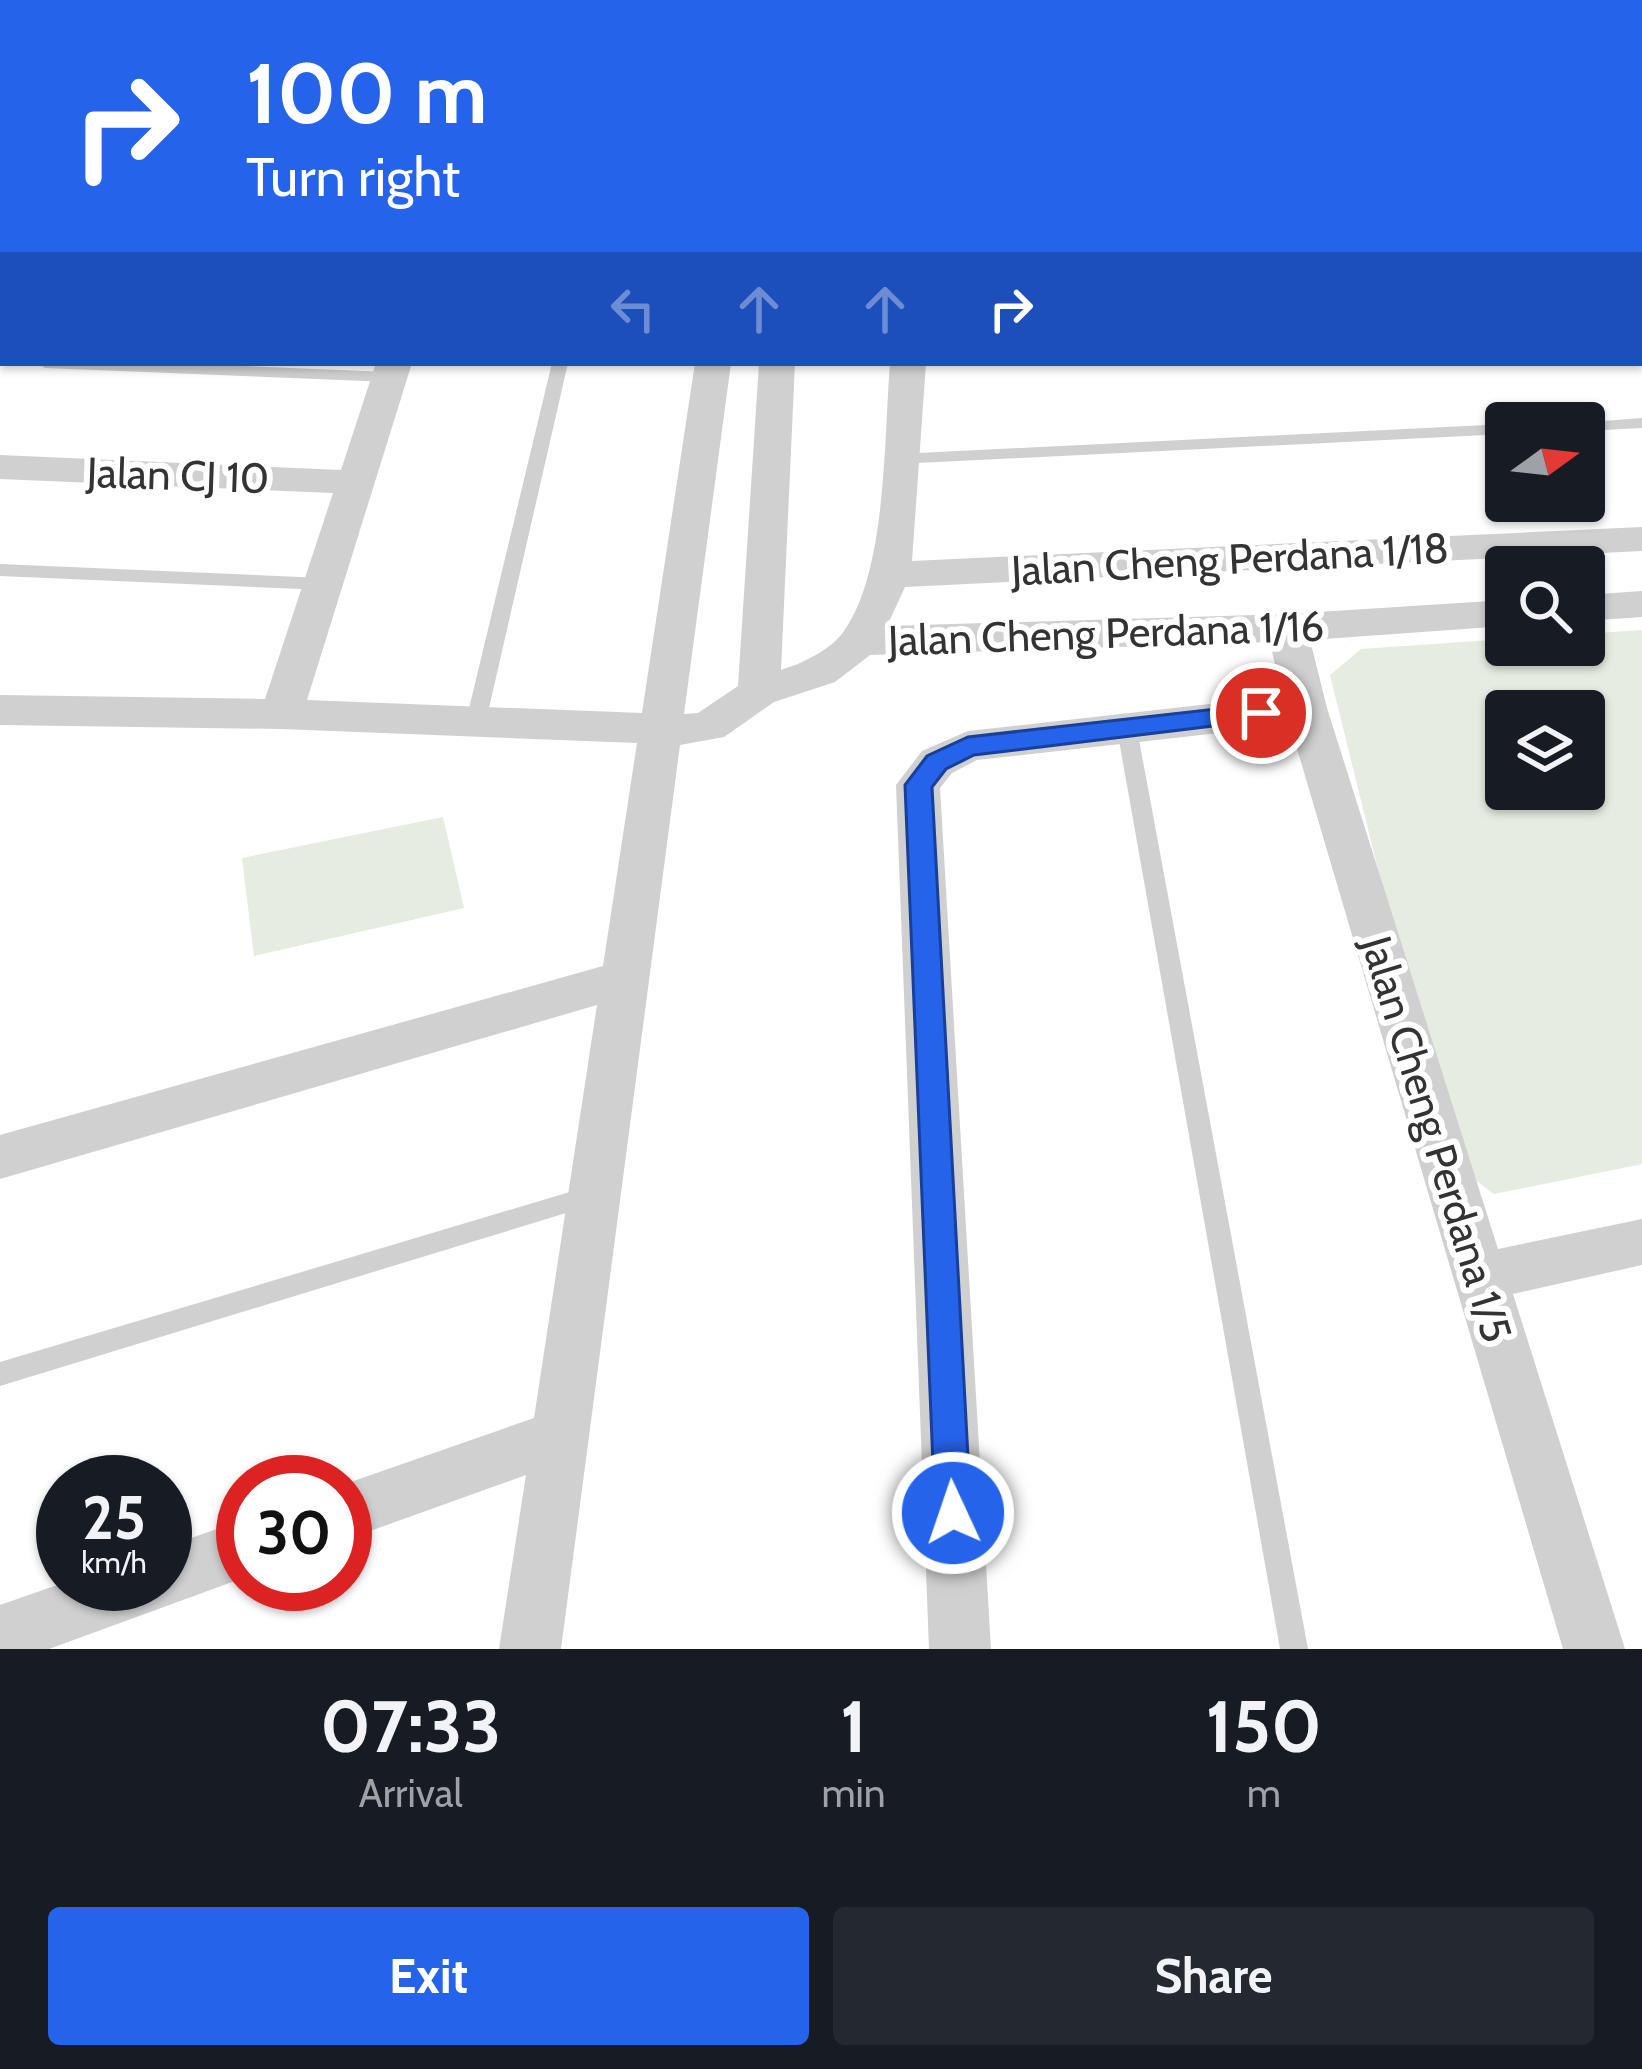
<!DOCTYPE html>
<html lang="en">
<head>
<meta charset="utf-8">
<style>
	body { margin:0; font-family:Cabin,sans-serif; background:#242831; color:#f1f3f6; height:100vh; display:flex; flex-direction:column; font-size:45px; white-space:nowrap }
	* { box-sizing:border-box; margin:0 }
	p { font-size:39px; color:#9ea1a6 }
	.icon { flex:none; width:66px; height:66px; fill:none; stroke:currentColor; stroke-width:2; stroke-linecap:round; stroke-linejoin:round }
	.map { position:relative; height:1649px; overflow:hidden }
	.sheet { display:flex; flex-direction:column; background:#171b24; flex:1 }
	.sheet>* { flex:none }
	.banner { position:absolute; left:0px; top:0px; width:1644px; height:366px; box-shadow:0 3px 9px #0004; background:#2563eb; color:#fff; overflow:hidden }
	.needle { width:78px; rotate:75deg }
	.fabs { position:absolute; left:1485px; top:402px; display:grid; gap:24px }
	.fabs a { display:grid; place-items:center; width:120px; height:120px; border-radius:12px; background:#171b24; box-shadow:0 3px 9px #0004; font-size:60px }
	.speed { position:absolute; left:36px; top:1455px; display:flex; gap:24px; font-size:60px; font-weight:700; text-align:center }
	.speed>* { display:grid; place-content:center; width:156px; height:156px; border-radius:50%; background:#171b24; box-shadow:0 3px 9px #0004; line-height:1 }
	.speed small { font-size:30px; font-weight:400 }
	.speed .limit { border:18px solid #d22; background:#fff; color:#111 }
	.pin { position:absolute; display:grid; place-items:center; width:102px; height:102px; color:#fff; margin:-51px; border:6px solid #fff; border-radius:50%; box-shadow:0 3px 12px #0007 }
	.me { position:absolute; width:132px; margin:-66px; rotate:357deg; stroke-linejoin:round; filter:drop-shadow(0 0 9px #0008) }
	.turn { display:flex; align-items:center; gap:42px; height:252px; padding:0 48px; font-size:54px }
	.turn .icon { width:156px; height:156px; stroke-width:2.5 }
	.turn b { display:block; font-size:84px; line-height:102px }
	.lanes { display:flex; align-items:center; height:114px; padding:0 48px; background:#0003; justify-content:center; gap:60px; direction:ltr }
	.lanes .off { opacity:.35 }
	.eta { display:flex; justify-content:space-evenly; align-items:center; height:204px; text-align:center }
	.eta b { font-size:72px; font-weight:700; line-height:84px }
	.primary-button { display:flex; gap:24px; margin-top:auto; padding:24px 48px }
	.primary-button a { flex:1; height:138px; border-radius:12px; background:#2563eb; color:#fff; font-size:48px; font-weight:700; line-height:138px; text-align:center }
	.primary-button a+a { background:#242831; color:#f1f3f6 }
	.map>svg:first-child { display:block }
	.green { fill:#e6ecdf; fill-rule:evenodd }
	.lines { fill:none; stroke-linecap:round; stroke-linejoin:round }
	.service { fill:#d0d0d0; fill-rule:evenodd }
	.minor { fill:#d0d0d0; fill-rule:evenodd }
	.route { fill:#2563eb; stroke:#184099; stroke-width:3 }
	.labels { text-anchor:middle; stroke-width:12; stroke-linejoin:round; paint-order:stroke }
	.street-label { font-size:42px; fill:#333; stroke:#fff }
</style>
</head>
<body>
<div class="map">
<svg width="1642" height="1649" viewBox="0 0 1642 1649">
	<rect width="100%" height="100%" fill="#fff"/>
	<!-- green -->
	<g class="green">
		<path d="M1642 630V1164L1494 1194 1450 1161 1330 675 1361 649 1506 639V645H1584V634ZM1506 711H1584V789H1506Z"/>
		<path d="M443 817 464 908 254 956 242 858Z"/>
	</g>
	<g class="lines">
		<!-- service -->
		<g class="service">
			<rect x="1641" y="175" width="1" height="8"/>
			<path d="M1641 228 1642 229V239L1641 238Z"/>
			<path d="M0 356H3V363L9 365 0 366Z"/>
			<path d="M37 363H168L389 372 397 377 389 382 45 368Z"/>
			<path d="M552 363H568L486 721 476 728 466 721Z"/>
			<path d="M1642 418V428L1584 431V423H1577Z"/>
			<path d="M1506 424V434L898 464 889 459 898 454Z"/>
			<path d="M0 564 323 578 332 584 323 590 0 576Z"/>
			<path d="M1127 722 1137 729 1308 1649H1280L1117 729Z"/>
			<path d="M590 1186 599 1189 602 1196 599 1203 0 1386V1362Z"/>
		</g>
		<!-- minor -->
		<g class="minor">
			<path d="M230 0H317L319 3H232Z"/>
			<rect x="1641" y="68" width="1" height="18"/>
			<path d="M3 76V97L0 98V77Z"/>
			<rect x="0" y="261" width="3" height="20"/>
			<rect x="1641" y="315" width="1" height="20"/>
			<path d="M376 363H412L307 700 642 713 695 363H731L684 714 698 713 738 686 759 363H795L781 670C803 663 831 650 844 631 887 571 884 437 890 363H926L912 561 1642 527V551L905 587 887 626 1287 614 1506 600V626L1310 640 1327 708 1498 1249 1642 1219V1265L1513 1294 1625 1649H1563L1290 725 977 760 952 773 940 788 991 1649H929L896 785 922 751 968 731 1282 696 1270 642 870 655 835 682 774 702 724 737 680 745 561 1649H499L526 1475 345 1540V1484L534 1418 597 1005 0 1179V1135L603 966 637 743 281 729 0 725V695L265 699 333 493 0 479V455L341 470Z"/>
			<path d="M1642 591V617L1584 621V595Z"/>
			<path d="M243 1520V1578L49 1649H0V1605L63 1583 165 1584V1547Z"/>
		</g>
	</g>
	<!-- route -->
	<path class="route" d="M1261 704 1270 706 1274 713 1270 719 974 755 946 769 932 787 971 1513 966 1525 953 1530 940 1525 935 1513 905 785 927 756 968 737Z"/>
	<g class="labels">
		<!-- street labels -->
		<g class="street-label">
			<text transform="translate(178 475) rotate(2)" y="15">Jalan CJ 10</text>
			<text transform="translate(1230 559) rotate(-3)" y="15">Jalan Cheng Perdana 1/18</text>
			<text transform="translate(1106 633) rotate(-2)" y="15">Jalan Cheng Perdana 1/16</text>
			<text transform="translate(1437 1139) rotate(73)" y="15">Jalan Cheng Perdana 1/5</text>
		</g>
	</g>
</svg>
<div class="fabs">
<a><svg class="needle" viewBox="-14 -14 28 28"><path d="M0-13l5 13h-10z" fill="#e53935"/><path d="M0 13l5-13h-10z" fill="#9ea1a6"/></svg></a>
<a><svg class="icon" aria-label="search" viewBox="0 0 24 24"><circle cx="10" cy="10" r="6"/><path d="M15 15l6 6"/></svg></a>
<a><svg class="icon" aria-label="layers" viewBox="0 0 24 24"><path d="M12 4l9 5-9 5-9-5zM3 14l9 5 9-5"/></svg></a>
</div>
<div class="speed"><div>25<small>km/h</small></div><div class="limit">30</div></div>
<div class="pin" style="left:1261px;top:713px;background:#d93025"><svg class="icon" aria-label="arrive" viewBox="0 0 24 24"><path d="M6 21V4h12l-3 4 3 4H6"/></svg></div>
<svg class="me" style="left:953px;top:1513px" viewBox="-20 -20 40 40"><circle r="17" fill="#2563eb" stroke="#fff" stroke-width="3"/><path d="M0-11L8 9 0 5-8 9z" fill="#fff"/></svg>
<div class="banner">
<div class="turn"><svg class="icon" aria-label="right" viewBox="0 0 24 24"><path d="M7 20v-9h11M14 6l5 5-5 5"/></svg><div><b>100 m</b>Turn right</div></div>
<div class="lanes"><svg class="icon off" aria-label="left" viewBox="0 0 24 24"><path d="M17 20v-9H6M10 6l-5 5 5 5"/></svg><svg class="icon off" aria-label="ahead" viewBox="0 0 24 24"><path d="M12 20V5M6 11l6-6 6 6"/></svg><svg class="icon off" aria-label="ahead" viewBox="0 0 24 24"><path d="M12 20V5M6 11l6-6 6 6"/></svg><svg class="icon" aria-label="right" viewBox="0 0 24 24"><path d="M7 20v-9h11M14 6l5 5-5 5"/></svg></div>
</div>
</div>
<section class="sheet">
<div class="eta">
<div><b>07:33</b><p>Arrival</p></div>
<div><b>1</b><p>min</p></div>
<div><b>150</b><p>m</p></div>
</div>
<div class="primary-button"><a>Exit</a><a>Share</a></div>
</section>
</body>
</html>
